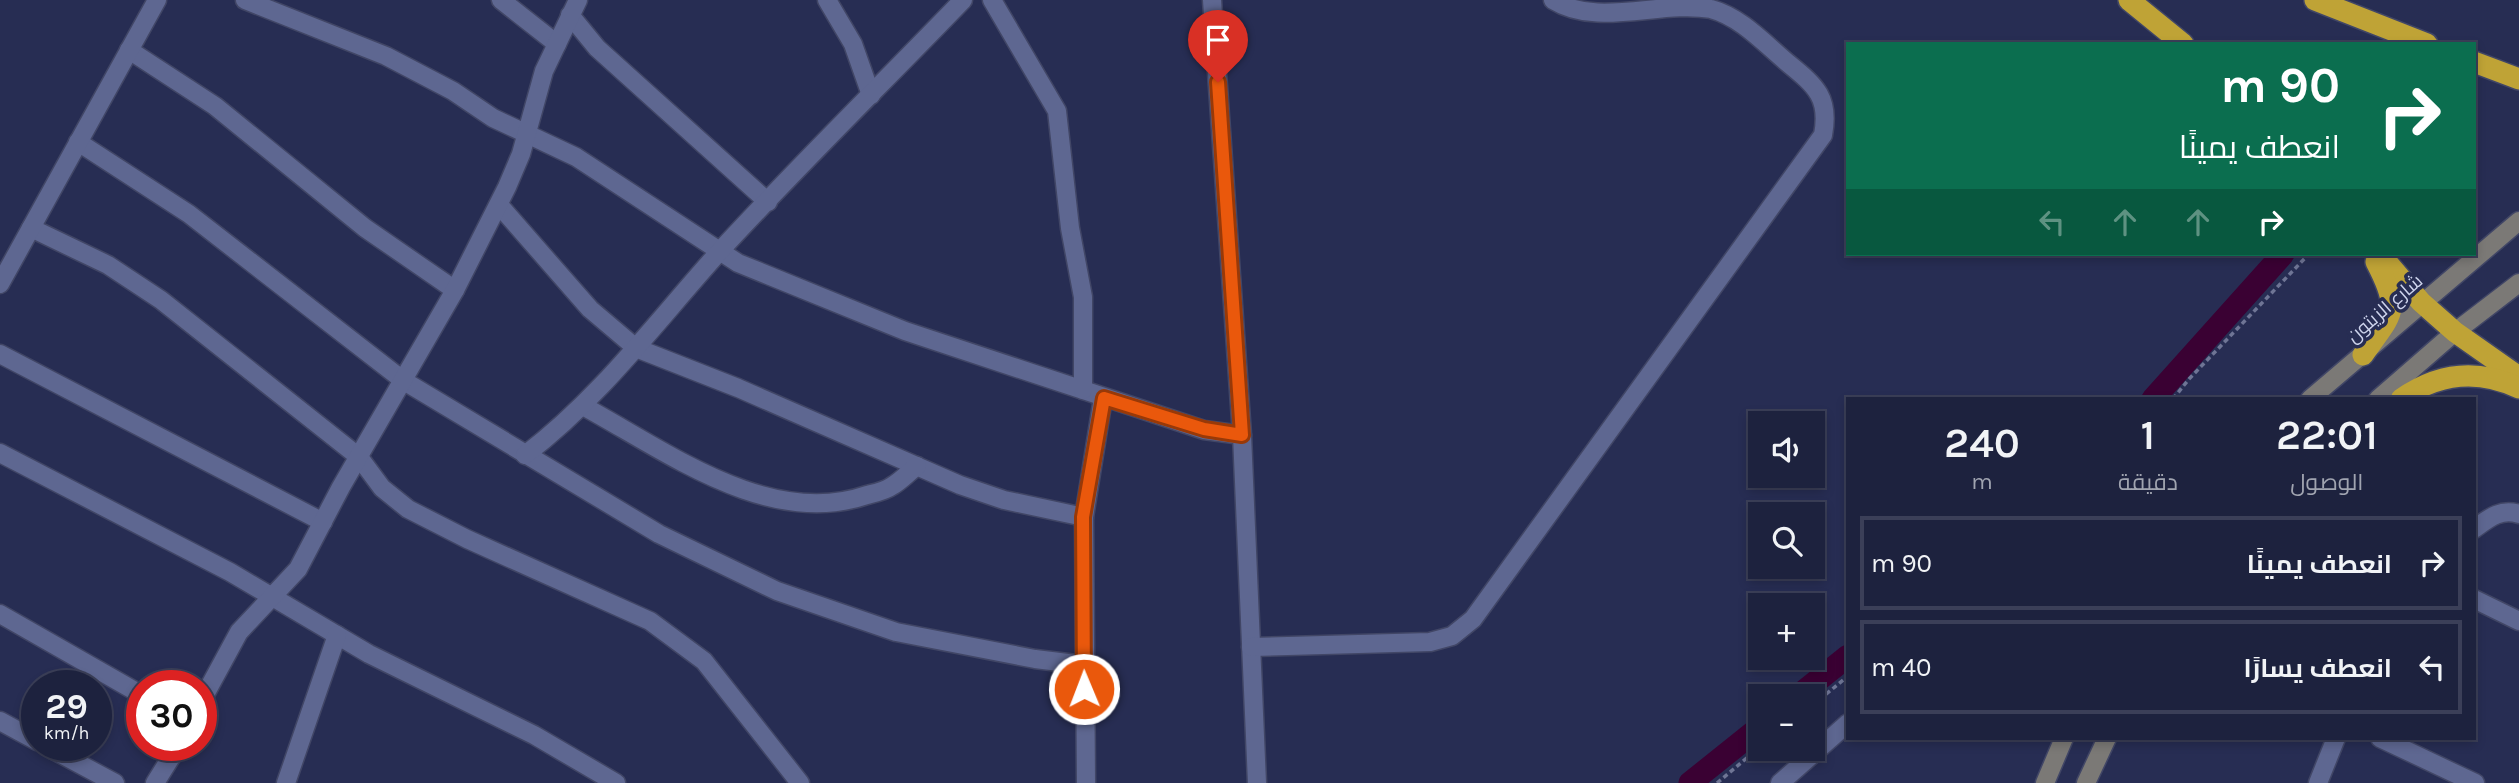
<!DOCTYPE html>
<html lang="ar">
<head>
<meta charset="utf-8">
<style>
	body { margin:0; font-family:Karla,Cairo,sans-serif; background:#252a45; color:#f1f3f6; direction:rtl; height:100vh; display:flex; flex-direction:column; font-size:26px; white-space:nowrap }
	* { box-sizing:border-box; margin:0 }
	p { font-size:23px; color:#a0a4b0 }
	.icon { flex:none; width:38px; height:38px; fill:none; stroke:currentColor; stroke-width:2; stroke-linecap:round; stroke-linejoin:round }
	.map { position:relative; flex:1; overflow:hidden; direction:ltr }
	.drawer { position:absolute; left:1846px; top:397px; width:630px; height:343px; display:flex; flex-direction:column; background:#1d223e; border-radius:0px; box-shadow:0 4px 10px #0003,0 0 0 2px #3b3f58; direction:rtl }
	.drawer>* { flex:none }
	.hud { position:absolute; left:1846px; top:42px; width:630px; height:214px; border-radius:0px; box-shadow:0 4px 10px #0003,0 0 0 2px #3b3f58; direction:rtl; background:#0b6e4f; color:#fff; overflow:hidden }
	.fabs { position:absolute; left:1748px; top:411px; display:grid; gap:14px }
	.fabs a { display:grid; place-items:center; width:77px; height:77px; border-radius:0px; background:#1d223e; box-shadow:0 4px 10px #0003,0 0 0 2px #3b3f58; font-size:35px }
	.speed { position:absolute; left:21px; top:670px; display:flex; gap:14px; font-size:35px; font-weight:700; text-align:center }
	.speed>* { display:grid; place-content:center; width:91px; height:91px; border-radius:50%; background:#1d223e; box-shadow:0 4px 10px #0003,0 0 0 2px #3b3f58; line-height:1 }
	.speed small { font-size:18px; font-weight:400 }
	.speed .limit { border:10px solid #d22; background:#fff; color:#111 }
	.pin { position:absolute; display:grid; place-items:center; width:60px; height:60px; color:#fff; margin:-72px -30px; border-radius:50% 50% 50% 0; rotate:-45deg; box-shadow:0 0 7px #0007 }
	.pin .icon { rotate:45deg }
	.me { position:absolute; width:77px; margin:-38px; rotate:359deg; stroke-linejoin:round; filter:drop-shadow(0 0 5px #0008) }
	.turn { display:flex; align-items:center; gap:24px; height:147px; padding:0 21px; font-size:32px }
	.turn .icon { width:91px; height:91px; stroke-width:2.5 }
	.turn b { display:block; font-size:49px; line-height:60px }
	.lanes { display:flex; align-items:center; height:66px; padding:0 21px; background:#0003; justify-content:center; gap:35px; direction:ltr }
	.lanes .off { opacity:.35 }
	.eta { display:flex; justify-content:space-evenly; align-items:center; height:119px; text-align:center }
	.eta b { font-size:42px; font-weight:600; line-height:49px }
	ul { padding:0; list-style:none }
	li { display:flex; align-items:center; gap:21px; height:94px; margin:0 14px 10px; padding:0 7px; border:4px solid #3b3f58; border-radius:0px }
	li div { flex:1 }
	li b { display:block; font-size:26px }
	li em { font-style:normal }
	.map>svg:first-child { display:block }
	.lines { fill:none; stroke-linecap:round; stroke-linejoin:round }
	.canal { stroke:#3a0133; stroke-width:23 }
	.street-casing { stroke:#414666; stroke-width:21 }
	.secondary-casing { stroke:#414666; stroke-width:21 }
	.highway-casing { stroke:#414666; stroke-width:24 }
	.path { stroke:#6f7595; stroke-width:3.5; stroke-dasharray:5 3.5; stroke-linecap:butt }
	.street { stroke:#5e6791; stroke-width:18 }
	.secondary { stroke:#7b7976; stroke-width:18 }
	.highway { stroke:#bfa336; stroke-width:21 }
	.route-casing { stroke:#983908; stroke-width:18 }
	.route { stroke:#ea580c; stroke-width:12 }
	.labels { text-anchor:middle; stroke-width:7; stroke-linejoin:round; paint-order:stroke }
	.street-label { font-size:19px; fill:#ced4ec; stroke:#272d53 }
</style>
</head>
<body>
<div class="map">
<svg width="2519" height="783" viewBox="0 0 2519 783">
	<rect width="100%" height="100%" fill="#272d53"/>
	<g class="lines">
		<!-- canal -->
		<g class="canal">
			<path d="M2153 399 2283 254"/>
			<path d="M1798 696 1848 656"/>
			<path d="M1690 783 1760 727"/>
		</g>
		<!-- street casing -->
		<g class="street-casing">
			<g id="street">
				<path d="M245 0 386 56 453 91 493 118 576 157 738 263 905 331 1204 430 1242 435"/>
				<path d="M501 0 557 44"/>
				<path d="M827 0 853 44 871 95"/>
				<path d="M992 0 1057 111 1070 228 1083 297V390"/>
				<path d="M1212 0 1242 435 1257 783"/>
				<path d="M570 15 597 48 768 202"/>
				<path d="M129 50 215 106 365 228 455 290"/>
				<path d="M78 142 189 214 404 381 659 534 777 591 896 632 1035 659 1084 665"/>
				<path d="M499 205 590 309 636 348 738 388 960 485 1004 500 1084 517"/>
				<path d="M31 228 108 265 161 300 359 457 382 488 408 509 467 539 650 621 704 661 800 783"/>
				<path d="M0 284 157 0"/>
				<path d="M0 354 323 522"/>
				<path d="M583 406C666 451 769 529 867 495 875 493 885 491 892 486 901 481 909 472 917 466"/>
				<path d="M0 453 230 572 369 654 534 735 616 783"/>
				<path d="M525 455C600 398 656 322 719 252 798 166 882 84 963 0"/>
				<path d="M2474 529C2489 518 2501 508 2519 514"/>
				<path d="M2474 599 2519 621"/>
				<path d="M0 614 142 695"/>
				<path d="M1251 647 1430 642 1452 636 1473 619 1823 135C1830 98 1816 86 1789 64 1765 44 1741 17 1711 9 1660 0 1598 28 1553 0"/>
				<path d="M201 702 239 632 298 569 341 487 455 290 507 187 521 154 544 71 578 0"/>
				<path d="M0 721 37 741"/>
				<path d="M2380 738 2475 783"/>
				<path d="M46 746 115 783"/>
				<path d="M155 783 178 746"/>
				<path d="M286 783 337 635"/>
				<path d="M1086 783 1084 517 1103 398"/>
				<path d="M1780 783 1848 723"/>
				<path d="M2318 783 2336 738"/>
			</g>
		</g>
		<!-- secondary casing -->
		<g class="secondary-casing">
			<g id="secondary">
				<path d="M2310 399 2519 221"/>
				<path d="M2378 399 2455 332 2519 283"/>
				<path d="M2045 783 2064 738"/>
				<path d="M2086 783 2107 738"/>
			</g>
		</g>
		<!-- highway casing -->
		<g class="highway-casing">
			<g id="highway">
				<path d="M2129 0 2183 44"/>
				<path d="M2315 0 2427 44"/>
				<path d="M2474 62 2519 79"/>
				<path d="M2380 254 2421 302 2455 332 2519 377"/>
				<path d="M2363 355C2393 312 2402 312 2376 262"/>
				<path d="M2401 399C2438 373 2477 368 2519 388"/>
			</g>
		</g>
		<!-- path -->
		<g class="path">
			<path d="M2173 399 2189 379 2309 254"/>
			<path d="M1813 705 1848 676"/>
			<path d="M1717 783 1760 747"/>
		</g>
		<!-- street -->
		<use href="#street" class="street"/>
		<!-- secondary -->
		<use href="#secondary" class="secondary"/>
		<!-- highway -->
		<use href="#highway" class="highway"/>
	</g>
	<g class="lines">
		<!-- route casing -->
		<g class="route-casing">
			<path id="route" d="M1084 689 1083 517 1104 398 1204 429 1242 435 1218 82"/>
		</g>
		<!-- route -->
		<use href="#route" class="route"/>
	</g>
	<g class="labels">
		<!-- street labels -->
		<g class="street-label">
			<text transform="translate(2384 308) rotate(-41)" y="7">شارع الزيتون</text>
		</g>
	</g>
</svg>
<div class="fabs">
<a><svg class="icon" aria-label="sound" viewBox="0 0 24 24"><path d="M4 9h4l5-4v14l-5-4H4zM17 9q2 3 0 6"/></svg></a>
<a><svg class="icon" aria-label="search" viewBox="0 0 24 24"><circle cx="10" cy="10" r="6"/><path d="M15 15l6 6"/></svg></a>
<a>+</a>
<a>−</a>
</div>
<div class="speed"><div>29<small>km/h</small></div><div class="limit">30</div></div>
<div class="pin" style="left:1218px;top:82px;background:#d93025"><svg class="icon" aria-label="arrive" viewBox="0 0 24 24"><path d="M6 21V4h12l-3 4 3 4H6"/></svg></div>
<svg class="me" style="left:1084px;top:689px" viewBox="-20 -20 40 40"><circle r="17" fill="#ea580c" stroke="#fff" stroke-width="3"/><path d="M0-11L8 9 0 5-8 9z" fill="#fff"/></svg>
<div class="hud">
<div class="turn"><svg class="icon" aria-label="right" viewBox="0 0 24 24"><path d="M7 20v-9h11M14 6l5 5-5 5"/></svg><div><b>90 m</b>انعطف يمينًا</div></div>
<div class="lanes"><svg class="icon off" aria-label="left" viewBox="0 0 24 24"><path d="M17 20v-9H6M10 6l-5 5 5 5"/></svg><svg class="icon off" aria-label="ahead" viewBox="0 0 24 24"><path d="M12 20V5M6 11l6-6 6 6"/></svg><svg class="icon off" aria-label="ahead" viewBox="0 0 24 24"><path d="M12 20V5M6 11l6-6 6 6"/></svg><svg class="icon" aria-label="right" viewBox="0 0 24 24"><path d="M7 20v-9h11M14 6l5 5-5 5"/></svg></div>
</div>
<section class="drawer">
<div class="eta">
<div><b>22:01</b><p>الوصول</p></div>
<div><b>1</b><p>دقيقة</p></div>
<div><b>240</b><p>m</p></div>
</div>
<ul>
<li><svg class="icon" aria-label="right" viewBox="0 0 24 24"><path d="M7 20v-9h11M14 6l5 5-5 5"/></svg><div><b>انعطف يمينًا</b></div><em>90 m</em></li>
<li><svg class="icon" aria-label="left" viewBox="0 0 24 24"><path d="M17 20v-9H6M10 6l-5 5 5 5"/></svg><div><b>انعطف يسارًا</b></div><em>40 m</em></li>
</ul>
</section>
</div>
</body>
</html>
